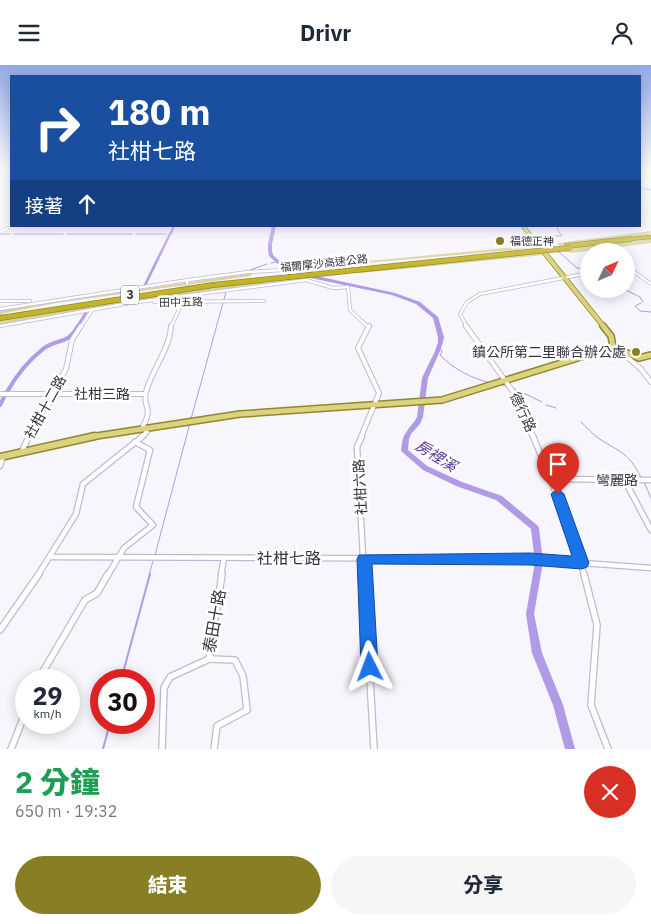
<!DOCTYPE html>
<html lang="zh-TW">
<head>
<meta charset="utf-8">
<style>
	body { margin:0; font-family:"IBM Plex Sans","Noto Sans TC",sans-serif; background:#f6f6f7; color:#1f2937; height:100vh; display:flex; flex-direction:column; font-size:19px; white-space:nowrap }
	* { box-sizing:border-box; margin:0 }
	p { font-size:16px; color:#747a83 }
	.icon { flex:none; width:28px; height:28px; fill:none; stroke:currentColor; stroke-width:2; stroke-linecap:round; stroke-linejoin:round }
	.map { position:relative; height:684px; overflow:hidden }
	.drawer { display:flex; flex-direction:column; background:#fff; flex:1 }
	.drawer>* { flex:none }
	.banner { position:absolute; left:10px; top:10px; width:631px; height:152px; border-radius:0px; box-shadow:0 2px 12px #0003; background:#1a4fa0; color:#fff; overflow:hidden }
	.needle { width:32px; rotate:46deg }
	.fabs { position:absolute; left:580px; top:178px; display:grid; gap:10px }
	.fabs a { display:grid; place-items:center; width:55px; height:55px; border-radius:50%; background:#fff; box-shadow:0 2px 12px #0003; font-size:25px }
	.speed { position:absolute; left:15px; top:604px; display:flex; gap:10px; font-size:25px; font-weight:700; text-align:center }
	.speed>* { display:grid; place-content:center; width:65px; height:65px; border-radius:50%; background:#fff; box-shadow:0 2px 12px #0003; line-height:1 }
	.speed small { font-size:12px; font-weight:400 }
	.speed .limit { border:8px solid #d22; background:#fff; color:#111 }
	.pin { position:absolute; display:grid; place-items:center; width:42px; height:42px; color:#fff; margin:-51px -21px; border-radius:50% 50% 50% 0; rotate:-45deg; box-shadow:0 0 5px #0007 }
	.pin .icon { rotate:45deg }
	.me { position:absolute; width:55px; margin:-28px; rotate:357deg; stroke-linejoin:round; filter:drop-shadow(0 0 4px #0008) }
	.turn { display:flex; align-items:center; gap:18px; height:105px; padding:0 15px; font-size:22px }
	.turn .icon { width:65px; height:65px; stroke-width:2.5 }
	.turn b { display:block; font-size:35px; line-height:42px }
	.then { display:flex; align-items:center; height:48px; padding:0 15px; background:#0003; gap:10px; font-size:19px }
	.round { display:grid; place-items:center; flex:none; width:52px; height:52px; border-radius:26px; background:#f6f6f7 }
	.head { display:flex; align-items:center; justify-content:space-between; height:85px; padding:0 15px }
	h1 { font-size:30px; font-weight:800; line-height:38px; color:#1e9e55 }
	.button { display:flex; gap:10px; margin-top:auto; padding:10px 15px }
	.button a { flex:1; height:58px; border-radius:30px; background:#887f25; color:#fff; font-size:20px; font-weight:800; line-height:58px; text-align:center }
	.button a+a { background:#f6f6f7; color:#1f2937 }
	header { display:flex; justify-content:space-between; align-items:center; height:65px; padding:0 15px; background:#fff; font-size:22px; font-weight:800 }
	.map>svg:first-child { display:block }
	.green { fill:#d9d49c }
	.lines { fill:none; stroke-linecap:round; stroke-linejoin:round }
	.stream-far1 { stroke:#b09be6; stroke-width:1 }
	.stream { stroke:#b09be6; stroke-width:2 }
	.canal-far1 { stroke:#b09be6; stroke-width:2.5 }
	.canal { stroke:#b09be6; stroke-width:4 }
	.river { fill:#b09be6; fill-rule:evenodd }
	.minor-tunnel { stroke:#d1cfd7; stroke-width:2.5; stroke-dasharray:2.5 1; stroke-linecap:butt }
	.minor-far3-casing { stroke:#c0b8d8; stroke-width:4 }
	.minor-far2-casing { stroke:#c0b8d8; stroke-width:6 }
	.minor-far1-casing { stroke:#c0b8d8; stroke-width:7 }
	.minor-casing { stroke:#c0b8d8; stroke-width:8 }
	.major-far3-casing { stroke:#91872f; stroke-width:4.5 }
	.major-far2-casing { stroke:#91872f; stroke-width:5.5 }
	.major-far1-casing { stroke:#91872f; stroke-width:8 }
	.major-casing { stroke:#91872f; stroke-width:9 }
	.highway-far1-casing { stroke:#91872f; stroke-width:4.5 }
	.highway-casing { stroke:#91872f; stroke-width:6 }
	.minor-far3 { stroke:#fff; stroke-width:2.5 }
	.minor-far2 { stroke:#fff; stroke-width:4 }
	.minor-far1 { stroke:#fff; stroke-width:4.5 }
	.minor { stroke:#fff; stroke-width:5.5 }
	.major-far3 { stroke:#dbd37d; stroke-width:3 }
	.major-far2 { stroke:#dbd37d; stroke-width:4 }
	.major-far1 { stroke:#dbd37d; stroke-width:5 }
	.major { stroke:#dbd37d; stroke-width:6 }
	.highway-far1 { stroke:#c3b527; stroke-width:3 }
	.highway { stroke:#c3b527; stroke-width:4.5 }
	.highway-bridge-casing { stroke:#91872f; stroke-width:6; stroke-linecap:butt }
	.highway-bridge { stroke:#c3b527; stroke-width:4.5 }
	.route { fill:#1a73e8; stroke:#114b97 }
	.poi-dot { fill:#887f25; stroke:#fff; stroke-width:2 }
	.labels { text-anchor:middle; stroke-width:5; stroke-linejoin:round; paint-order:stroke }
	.far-poi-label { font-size:11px; fill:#35323e; stroke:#fff; text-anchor:start }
	.far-street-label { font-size:11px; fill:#35323e; stroke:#fff }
	.shield { fill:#fff; stroke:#727078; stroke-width:1 }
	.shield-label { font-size:12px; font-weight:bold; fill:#35323e }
	.poi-label { font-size:14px; fill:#35323e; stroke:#fff; text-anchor:end }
	.street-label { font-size:14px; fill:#35323e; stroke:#fff }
	.water-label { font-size:15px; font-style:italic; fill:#56378e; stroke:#fff }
	.near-street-label { font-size:16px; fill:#35323e; stroke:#fff }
</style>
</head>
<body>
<header><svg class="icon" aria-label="menu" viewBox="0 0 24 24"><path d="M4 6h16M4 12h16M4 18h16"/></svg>Drivr<svg class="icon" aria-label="person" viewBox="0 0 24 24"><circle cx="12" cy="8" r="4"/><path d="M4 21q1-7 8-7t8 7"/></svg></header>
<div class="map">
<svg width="651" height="684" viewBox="0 0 651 684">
	<rect width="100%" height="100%" fill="#f8f6fd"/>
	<!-- green -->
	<g class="green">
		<path d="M651 166 649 170 559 181 557 178Z"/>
		<path d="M651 174V178L571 188 562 185Z"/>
		<path d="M535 180 537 183 342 200 349 198Z"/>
		<path d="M542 187 544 190 361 208 351 206Z"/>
		<path d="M252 208 251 211 56 238 0 249V245Z"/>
		<path d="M261 216 264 219 146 234 0 260V255L182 226Z"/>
	</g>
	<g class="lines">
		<!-- stream-far1 -->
		<g class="stream-far1">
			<path d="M0 169H10"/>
			<path d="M14 169H63"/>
			<path d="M67 169H132"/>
			<path d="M136 169H166"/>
			<path d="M555 182 548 176 550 171H562L557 164 558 161"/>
			<path d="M559 187 577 203 589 205"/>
			<path d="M271 198 276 197"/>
			<path d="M250 205 267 199"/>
			<path d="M624 224 640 232 643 237"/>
			<path d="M641 238 635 241 640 246 651 247"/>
			<path d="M439 279 442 287 440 290C453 304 473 314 491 318"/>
			<path d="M503 320 507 322"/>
			<path d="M515 324 542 337"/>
			<path d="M546 340 556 343"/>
			<path d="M191 354 226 227"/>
			<path d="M581 357C587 362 592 369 598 373 621 388 627 386 641 412"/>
			<path d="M644 417 651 433"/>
			<path d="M155 490 190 358"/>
			<path d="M149 510 153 496"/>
		</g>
		<!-- stream -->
		<g class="stream">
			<path d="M121 615 150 509"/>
			<path d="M103 684 110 658"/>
		</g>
		<!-- canal-far1 -->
		<g class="canal-far1">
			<path d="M171 168 174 161"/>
			<path d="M145 220 170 169"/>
			<path d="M77 262 87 246"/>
		</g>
		<!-- canal -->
		<g class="canal">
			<path d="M7 327C16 311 29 295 43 284 58 272 66 282 78 261"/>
			<path d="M0 340 5 330"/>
		</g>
		<!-- river -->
		<g class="river">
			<path d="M640 122 651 124V126L640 124Z"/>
			<path d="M272 161H276L272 179V186L273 190 285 201 307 209 395 228 420 237 438 252 444 272 443 277 440 286 428 313 423 352 420 359 411 369 409 374 408 385 427 401 462 417 502 431 538 461 539 463 543 497 534 549 542 588 563 640 575 684H565L553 640 532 588 526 549 535 497 531 464 496 435 456 421 423 405 401 386C402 379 402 372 407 366 410 361 414 358 417 352L422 313 435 286 438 277V272L433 253 416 239 392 230 306 212 282 203 269 191 268 186V179Z"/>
		</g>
		<!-- minor-tunnel -->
		<g class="minor-tunnel">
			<path d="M509 185 518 190"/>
			<path d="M0 250 3 246"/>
		</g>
		<!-- minor-far3 casing -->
		<g class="minor-far3-casing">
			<g id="minor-far3">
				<path d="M0 167 13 161"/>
				<path d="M626 201 651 219"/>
				<path d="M188 215 248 207 316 203"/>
				<path d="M0 236H30"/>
				<path d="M154 237 264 236"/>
				<path d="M0 244 188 215 187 219"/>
				<path d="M0 261 130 238 306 215 333 223 348 222 350 245 368 262"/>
				<path d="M81 262 93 244"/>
				<path d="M171 262 185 231"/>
				<path d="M467 262 460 249 467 237 480 229 589 208"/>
			</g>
		</g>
		<!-- minor-far2 casing -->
		<g class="minor-far2-casing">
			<g id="minor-far2">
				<path d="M466 261 514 328 533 372"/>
				<path d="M620 286 641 304 651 317"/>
				<path d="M0 329H145"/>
				<path d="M28 372 37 351 51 337V329L66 304 72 275 81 261"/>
				<path d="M141 372 147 367 143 361C154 342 142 341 146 327 152 304 170 284 171 261"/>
				<path d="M361 372 379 328 358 283 369 261"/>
			</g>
		</g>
		<!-- minor-far1 casing -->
		<g class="minor-far1-casing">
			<g id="minor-far1">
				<path d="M362 371 357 382 364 510"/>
				<path d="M533 371 576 477 584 510"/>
				<path d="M22 386 29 371"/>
				<path d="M0 401 3 391"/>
				<path d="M552 414 651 415"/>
				<path d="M625 416 651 465"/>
				<path d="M51 492 529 494 651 503"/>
				<path d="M38 510 76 449 83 419 143 371"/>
				<path d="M108 510 124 483 153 460 136 442 150 385 135 377"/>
				<path d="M221 510 224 493"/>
			</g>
		</g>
		<!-- minor casing -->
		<g class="minor-casing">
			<g id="minor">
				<path d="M364 509 374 684"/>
				<path d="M584 509 597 560 591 640 608 684"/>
				<path d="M0 565 39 509"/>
				<path d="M209 594 235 595 243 611 247 645 217 661 214 684"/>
				<path d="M38 615 85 535 97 528 108 509"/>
				<path d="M11 684 26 646"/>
				<path d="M162 684 164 623 170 612 209 594 222 509"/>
			</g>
		</g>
		<!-- major-far3 casing -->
		<g class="major-far3-casing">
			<path id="major-far3" d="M523 161 534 175"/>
		</g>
		<!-- major-far2 casing -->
		<g class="major-far2-casing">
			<g id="major-far2">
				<path d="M533 174 539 182"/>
				<path d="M544 187 604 262"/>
			</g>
		</g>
		<!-- major-far1 casing -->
		<g class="major-far1-casing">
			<g id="major-far1">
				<path d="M603 261 611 271 613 282"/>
				<path d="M90 372 240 349 442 335 613 282 639 293 651 290"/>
			</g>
		</g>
		<!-- major casing -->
		<g class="major-casing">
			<path id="major" d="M0 392 95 371"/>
		</g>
		<!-- highway-far1 casing -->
		<g class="highway-far1-casing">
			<path id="highway-far1" d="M619 175 651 172"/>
		</g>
		<!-- highway casing -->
		<g class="highway-casing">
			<g id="highway">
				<path d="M567 181 630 174"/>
				<path d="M0 253 213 220 537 186"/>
			</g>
		</g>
		<!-- minor-far3 -->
		<use href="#minor-far3" class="minor-far3"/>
		<!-- minor-far2 -->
		<use href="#minor-far2" class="minor-far2"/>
		<!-- minor-far1 -->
		<use href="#minor-far1" class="minor-far1"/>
		<!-- minor -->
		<use href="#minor" class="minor"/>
		<!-- major-far3 -->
		<use href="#major-far3" class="major-far3"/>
		<!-- major-far2 -->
		<use href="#major-far2" class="major-far2"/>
		<!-- major-far1 -->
		<use href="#major-far1" class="major-far1"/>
		<!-- major -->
		<use href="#major" class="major"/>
		<!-- highway-far1 -->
		<use href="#highway-far1" class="highway-far1"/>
		<!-- highway -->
		<use href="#highway" class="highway"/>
		<!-- highway-bridge casing -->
		<g class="highway-bridge-casing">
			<path id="highway-bridge" d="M537 186 570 183"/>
		</g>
		<!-- highway-bridge -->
		<use href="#highway-bridge" class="highway-bridge"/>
	</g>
	<!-- sky -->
	<linearGradient id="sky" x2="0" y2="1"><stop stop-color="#91aae7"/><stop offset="0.52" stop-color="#fcfbfe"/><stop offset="1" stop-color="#fcfbfe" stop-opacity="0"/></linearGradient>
	<rect width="651" height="202" fill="url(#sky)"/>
	<!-- route -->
	<path class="route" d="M558 424 564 429 589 498 587 502 582 504 530 500 372 499 378 602 376 608 370 610 364 608 361 602 357 494 359 490 530 488 572 491 551 429Z"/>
	<!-- markers -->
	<g class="poi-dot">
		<circle cx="500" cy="176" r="5"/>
		<circle cx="636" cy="287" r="5"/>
	</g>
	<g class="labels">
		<!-- far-poi labels -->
		<g class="far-poi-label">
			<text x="510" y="180">福德正神</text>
		</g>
		<!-- far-street labels -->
		<g class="far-street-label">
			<text transform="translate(324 198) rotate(-6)" y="4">福爾摩沙高速公路</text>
			<text transform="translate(181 237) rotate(-1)" y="4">田中五路</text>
		</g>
		<!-- shield labels -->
		<rect class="shield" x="121" y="220.5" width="18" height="19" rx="4"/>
		<g class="shield-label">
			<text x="130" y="234">3</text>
		</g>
		<!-- poi labels -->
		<g class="poi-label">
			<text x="626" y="292">鎮公所第二里聯合辦公處</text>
		</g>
		<!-- street labels -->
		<g class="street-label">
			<text x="102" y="334">社柑三路</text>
			<text transform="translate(45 342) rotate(-61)" y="5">社柑十二路</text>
			<text transform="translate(523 347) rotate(65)" y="5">德行路</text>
			<text x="617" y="420">彎麗路</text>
			<text transform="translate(360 422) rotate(-93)" y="5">社柑六路</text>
		</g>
		<!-- water labels -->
		<g class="water-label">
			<text transform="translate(436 391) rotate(32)" y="5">房裡溪</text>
		</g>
		<!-- near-street labels -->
		<g class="near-street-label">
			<text x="289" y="499">社柑七路</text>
			<text transform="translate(214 556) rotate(-80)" y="6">泰田十路</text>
		</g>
	</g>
</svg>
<div class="fabs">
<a><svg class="needle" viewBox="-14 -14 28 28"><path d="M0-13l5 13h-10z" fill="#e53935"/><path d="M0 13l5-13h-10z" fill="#747a83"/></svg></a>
</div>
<div class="speed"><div>29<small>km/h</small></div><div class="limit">30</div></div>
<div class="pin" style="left:558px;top:429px;background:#d93025"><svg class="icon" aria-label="arrive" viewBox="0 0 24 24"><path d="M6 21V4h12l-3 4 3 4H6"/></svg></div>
<svg class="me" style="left:370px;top:602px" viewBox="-20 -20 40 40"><path d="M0-17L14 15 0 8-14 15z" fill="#1a73e8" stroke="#fff" stroke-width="4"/></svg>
<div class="banner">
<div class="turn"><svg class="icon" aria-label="right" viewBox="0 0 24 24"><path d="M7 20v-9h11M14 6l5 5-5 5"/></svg><div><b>180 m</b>社柑七路</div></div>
<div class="then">接著<svg class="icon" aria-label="ahead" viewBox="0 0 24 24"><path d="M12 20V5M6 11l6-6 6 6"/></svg></div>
</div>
</div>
<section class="drawer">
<div class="head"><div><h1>2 分鐘</h1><p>650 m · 19:32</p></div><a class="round" style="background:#d93025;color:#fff"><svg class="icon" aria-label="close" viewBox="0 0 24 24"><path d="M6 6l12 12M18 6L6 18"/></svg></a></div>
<div class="button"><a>結束</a><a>分享</a></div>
</section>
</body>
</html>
